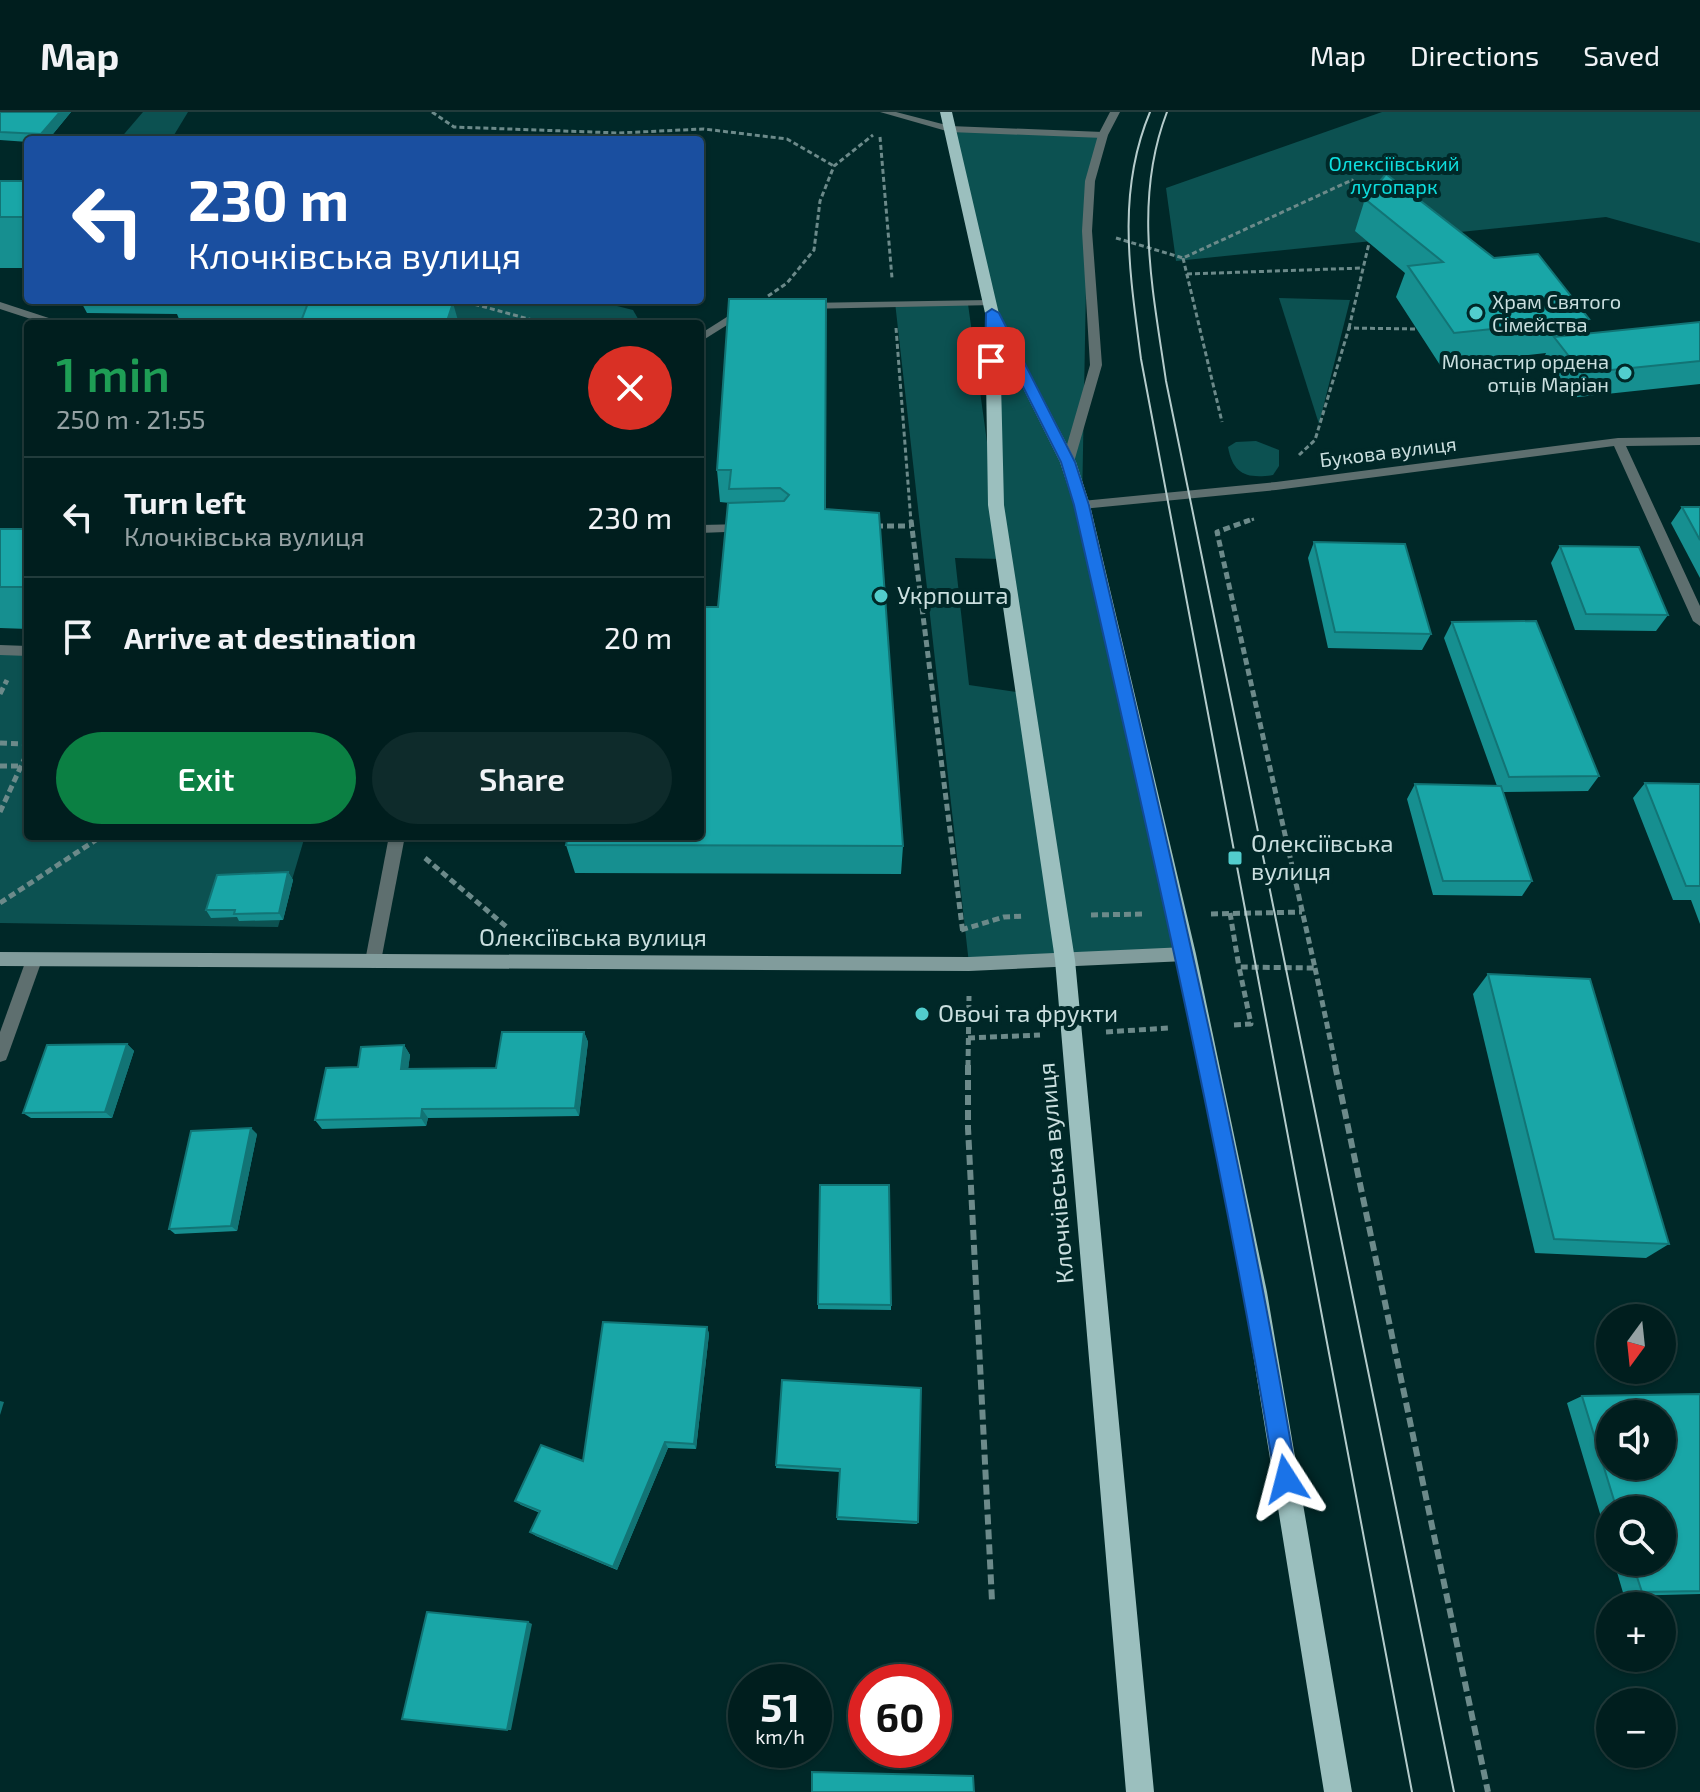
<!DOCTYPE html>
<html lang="en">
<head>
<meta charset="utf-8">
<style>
	body { margin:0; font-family:"Exo 2",sans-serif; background:#0e2b2b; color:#f1f3f6; height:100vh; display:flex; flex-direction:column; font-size:30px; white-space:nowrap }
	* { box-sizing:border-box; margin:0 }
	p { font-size:26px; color:#95a2a4 }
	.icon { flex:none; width:44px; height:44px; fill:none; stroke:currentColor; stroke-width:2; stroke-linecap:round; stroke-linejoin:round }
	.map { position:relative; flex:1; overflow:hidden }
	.drawer { position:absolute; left:24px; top:208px; width:680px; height:520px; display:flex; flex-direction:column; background:#001e1e; border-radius:8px; box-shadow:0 2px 6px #0004,0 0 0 2px #223c3c }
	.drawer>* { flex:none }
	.guide { position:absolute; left:24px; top:24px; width:680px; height:168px; border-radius:8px; box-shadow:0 2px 6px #0004,0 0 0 2px #223c3c; background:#1a4fa0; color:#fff; overflow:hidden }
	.needle { width:52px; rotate:195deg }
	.buttons { position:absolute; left:1596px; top:1192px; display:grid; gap:16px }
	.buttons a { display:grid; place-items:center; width:80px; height:80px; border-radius:50%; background:#001e1e; box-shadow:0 2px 6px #0004,0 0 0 2px #223c3c; font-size:40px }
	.speed { position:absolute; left:728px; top:1552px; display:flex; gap:16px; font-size:40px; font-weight:700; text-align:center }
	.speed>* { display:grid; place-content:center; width:104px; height:104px; border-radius:50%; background:#001e1e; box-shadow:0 2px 6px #0004,0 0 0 2px #223c3c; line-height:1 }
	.speed small { font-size:20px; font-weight:400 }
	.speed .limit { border:12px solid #d22; background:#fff; color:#111 }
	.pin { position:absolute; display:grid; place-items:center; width:68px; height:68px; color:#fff; margin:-34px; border-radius:16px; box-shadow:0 4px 12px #0006 }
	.me { position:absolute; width:88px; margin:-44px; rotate:351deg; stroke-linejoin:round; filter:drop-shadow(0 0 6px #0008) }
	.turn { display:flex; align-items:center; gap:28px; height:168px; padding:0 32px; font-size:36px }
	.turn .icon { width:104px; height:104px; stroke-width:2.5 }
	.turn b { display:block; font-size:56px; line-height:68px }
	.round { display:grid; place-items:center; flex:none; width:84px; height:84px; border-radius:42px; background:#0e2b2b }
	.head { display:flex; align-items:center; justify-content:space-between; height:136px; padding:0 32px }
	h1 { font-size:48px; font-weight:600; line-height:60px; color:#1e9e55 }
	.action { display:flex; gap:16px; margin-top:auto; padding:16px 32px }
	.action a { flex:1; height:92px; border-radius:48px; background:#0b8043; color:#fff; font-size:32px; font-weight:600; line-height:92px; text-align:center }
	.action a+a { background:#0e2b2b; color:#f1f3f6 }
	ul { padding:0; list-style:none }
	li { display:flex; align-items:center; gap:24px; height:120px; padding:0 32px; border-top:2px solid #223c3c }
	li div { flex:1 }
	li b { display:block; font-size:30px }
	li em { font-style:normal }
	header { display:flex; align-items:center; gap:48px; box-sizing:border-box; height:112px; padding:0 40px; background:#001e1e; border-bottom:2px solid #223c3c }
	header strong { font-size:38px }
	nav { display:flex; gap:44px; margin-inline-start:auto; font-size:28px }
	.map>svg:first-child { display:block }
	.green { fill:#0c5151; fill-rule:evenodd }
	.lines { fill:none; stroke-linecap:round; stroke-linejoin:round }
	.path-far2 { stroke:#6c8a8a; stroke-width:3; stroke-dasharray:5 3; stroke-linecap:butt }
	.path-far1 { stroke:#6c8a8a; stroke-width:5; stroke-dasharray:7 4; stroke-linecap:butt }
	.path { stroke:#6c8a8a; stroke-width:6; stroke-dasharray:10 5; stroke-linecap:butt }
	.lane { fill:#5e6f6f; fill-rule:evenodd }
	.street { fill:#5e6f6f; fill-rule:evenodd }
	.secondary { fill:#819c9c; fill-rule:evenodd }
	.primary { fill:#9bbfbe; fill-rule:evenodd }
	.tram { stroke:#b5cccc; stroke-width:2 }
	.wall { fill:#168f90 }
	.shaded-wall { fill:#127475 }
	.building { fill:#19a6a7; stroke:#127475; stroke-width:2; fill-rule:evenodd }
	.route { fill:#1a73e8; stroke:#114b97; stroke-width:2 }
	.poi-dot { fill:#52cdcd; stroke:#002828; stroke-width:3 }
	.labels { text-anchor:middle; stroke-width:8; stroke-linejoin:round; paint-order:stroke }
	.far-park-label { font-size:20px; fill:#0edfdf; stroke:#002828 }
	.far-poi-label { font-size:20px; fill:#cadfdf; stroke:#002828; text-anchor:start }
	.far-street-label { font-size:20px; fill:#cadfdf; stroke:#002828 }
	.poi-label { font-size:24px; fill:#cadfdf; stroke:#002828; text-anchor:start }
	.street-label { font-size:24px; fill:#cadfdf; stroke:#002828 }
</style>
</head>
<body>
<header>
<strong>Map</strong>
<nav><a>Map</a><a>Directions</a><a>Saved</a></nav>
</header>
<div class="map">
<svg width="1700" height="1680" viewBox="0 0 1700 1680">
	<rect width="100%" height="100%" fill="#002828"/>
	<!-- green -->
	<g class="green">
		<path d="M143 0H188L171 28H119Z"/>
		<path d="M1382 0H1700V131L1606 105 1176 149 1166 76Z"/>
		<path d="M950 17 1103 23 1090 69 1087 119 1082 393 1186 842 969 852 895 190 968 192 994 381 992 201ZM955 446 1003 447 1024 581 969 573Z"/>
		<path d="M1279 186 1350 188 1319 312Z"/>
		<path d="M335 188H593L633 198 641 212H409Z"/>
		<path d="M1256 329 1279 338V354L1273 363C1246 367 1233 362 1228 335L1236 330Z"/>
		<path d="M0 542H28V724H305L278 815 0 811Z"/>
	</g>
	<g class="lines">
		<!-- path-far2 -->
		<g class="path-far2">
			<path d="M432 0 454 15 619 21 704 17 787 27 834 54"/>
			<path d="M880 25 892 166"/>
			<path d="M1116 126 1183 146 1352 68 1364 84 1366 94"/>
			<path d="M1183 146 1222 310"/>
			<path d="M1187 162 1363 156"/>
			<path d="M768 184 787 171 814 138 820 89 834 54 873 23"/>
			<path d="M459 188 547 212"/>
			<path d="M896 216 911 410"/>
			<path d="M1349 216 1370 127"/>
			<path d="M1299 343 1315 328 1349 216 1417 217"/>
			<path d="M1244 410 1254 407"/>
		</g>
		<!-- path-far1 -->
		<g class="path-far1">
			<path d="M911 408 963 822"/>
			<path d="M876 414H911"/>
			<path d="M0 582 7 568"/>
			<path d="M0 631 28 632"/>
			<path d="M0 654H21"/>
			<path d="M0 700 28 639"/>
			<path d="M425 746 509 817"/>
			<path d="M0 791 102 724"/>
			<path d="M1230 801 1239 855"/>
			<path d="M1211 802 1302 800"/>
			<path d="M1091 803 1145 802"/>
			<path d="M961 818 1004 805 1025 804"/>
			<path d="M1315 856 1336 955"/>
			<path d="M1234 913 1251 912 1239 855 1315 856 1217 420 1250 408"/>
			<path d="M1106 920 1168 916"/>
			<path d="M968 926 1040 923"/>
			<path d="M968 955 969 884"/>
		</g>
		<!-- path -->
		<g class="path">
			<path d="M968 953V1016L992 1489"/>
			<path d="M1335 953 1488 1680"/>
		</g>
		<!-- lane -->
		<g class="lane">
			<path d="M880 0H896L950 14 1103 20 1108 23 1103 26 950 20Z"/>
			<path d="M990 188 994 189V193L804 197 798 194 804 191Z"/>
			<path d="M0 190 61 210 63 212H46L0 197Z"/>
			<path d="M741 196 751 198 700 230V222Z"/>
			<path d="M746 412 752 416 751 419 700 421V413Z"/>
			<path d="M0 533 28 534V544L0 543Z"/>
			<path d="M389 724H405L381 849 379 854 373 856 367 854 365 849Z"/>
		</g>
		<!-- street -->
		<g class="street">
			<path d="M1110 0H1120L1108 23 1095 69 1092 119 1102 253 1074 350 1068 354 1062 350 1090 253 1082 119 1085 69 1098 23Z"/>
			<path d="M1700 325V333L1626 334 1700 494V514L1693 509 1614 334 1276 378 1082 397 1076 393 1082 389 1276 370 1618 326Z"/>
			<path d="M34 841 40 843 42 848 8 943 6 948 0 950V920L26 848 28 843Z"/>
		</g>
		<!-- secondary -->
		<path class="secondary" d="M1186 835 1192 837 1194 842 1192 847 1186 849 969 859 0 854V840L969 845Z"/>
		<!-- primary -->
		<path class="primary" d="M940 0H952L999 202 1076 350 1090 393 1196 842 1267 1180 1352 1680H1324L1243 1180 1176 842 1074 393 1060 350 1000 230 1004 393 1075 848 1154 1680H1126L1055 848 988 393 985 201Z"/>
		<!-- tram -->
		<g class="tram">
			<path d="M1150 0C1116 81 1130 162 1141 247L1412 1680"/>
			<path d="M1167 0C1133 88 1153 179 1166 269L1454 1680"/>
		</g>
	</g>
	<!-- wall -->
	<g class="wall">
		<path d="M0 0H71L48 28H28V30L0 28Z"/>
		<rect x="0" y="69" width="28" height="87"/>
		<path d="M1365 87 1494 146 1589 207 1581 222 1700 210V272L1569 286 1542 250 1546 241 1440 253 1396 185 1405 161 1355 119Z"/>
		<path d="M826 187V397L903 734 901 762 575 761 566 733 718 495 730 391 720 390 717 358Z"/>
		<path d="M80 188H345L346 190 459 212H181L177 202 87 201Z"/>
		<path d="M1682 395H1700V466L1671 411Z"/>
		<path d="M0 417H28V517L0 516Z"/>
		<path d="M1314 430 1431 522 1422 538 1328 536 1308 446Z"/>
		<path d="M1560 434 1668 503 1656 519 1575 518 1551 451Z"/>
		<path d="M1452 510 1599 664 1588 679 1503 680 1532 769 1522 784 1433 783 1407 687 1415 672 1497 674 1444 526Z"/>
		<path d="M1645 671 1700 672V812L1691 788H1673L1633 686Z"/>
		<path d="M288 760 293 768 283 808 239 809 237 805 211 806 206 798Z"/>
		<path d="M1488 862 1669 1132 1646 1146 1535 1141 1473 882Z"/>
		<path d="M584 920 588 930 579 1004 428 1006 426 1014 322 1017 315 1008 358 955 404 933 410 943 408 957 496 956Z"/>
		<path d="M127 932 134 939 112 1006H31L23 1001Z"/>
		<path d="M257 1022 237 1119 175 1122 169 1117Z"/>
		<path d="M818 1192 891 1193V1198L818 1197Z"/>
		<path d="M707 1215 709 1222 696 1337 668 1336 617 1458 536 1424 530 1420 540 1401 521 1393 515 1389 583 1349Z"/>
		<path d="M782 1268 918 1410 917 1412 837 1408 840 1360 776 1356Z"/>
		<path d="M1700 1282V1482L1624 1484 1614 1450H1662V1398H1610V1435L1567 1291 1582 1284Z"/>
	</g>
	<!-- shaded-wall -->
	<g class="shaded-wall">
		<path d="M60 0H71L48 28H44L41 22Z"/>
		<path d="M317 188H345L352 206 316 189Z"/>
		<path d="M453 191 459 212H446Z"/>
		<path d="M288 760 293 768 283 808 279 801Z"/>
		<path d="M584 920 588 930 579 1004 575 996Z"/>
		<path d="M127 932 134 939 112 1006 105 1000Z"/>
		<path d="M404 933 410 943 407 966 401 957Z"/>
		<path d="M422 997 428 1006 426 1014 421 1006Z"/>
		<path d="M251 1016 257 1022 237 1119 231 1114Z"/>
		<path d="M707 1215 709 1222 696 1337 694 1332Z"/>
		<path d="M0 1289 4 1290 0 1303Z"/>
		<path d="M665 1330 668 1336 617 1458 613 1455Z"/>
		<path d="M528 1510 532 1512 511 1618H507Z"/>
	</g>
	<!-- building -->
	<g class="building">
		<path d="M0 0H60L41 22 0 20Z"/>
		<path d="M1386 62 1494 146 1538 142 1589 207 1454 221 1408 154 1443 150 1365 87Z"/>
		<rect x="0" y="69" width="28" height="36"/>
		<path d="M729 187H826L825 397 879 401 903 734 566 733 568 724H700V495H718L728 391 784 389 789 383 780 376 729 377 731 358H717Z"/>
		<path d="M171 188H317L316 189 453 191 446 212H300L308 191 171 189Z"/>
		<path d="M1700 210V249L1582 261 1554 225Z"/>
		<path d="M1682 395H1700V428Z"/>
		<rect x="0" y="417" width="28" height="58"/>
		<path d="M1314 430 1405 432 1431 522 1335 520Z"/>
		<path d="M1560 434 1639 435 1668 503 1586 502Z"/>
		<path d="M1536 509 1599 664 1509 665 1452 510Z"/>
		<path d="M1645 671 1700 672V774H1686Z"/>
		<path d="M1415 672 1501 674 1532 769H1443Z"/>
		<path d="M288 760 279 801 234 802 235 798H206L217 763Z"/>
		<path d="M1488 862 1590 867 1669 1132 1554 1127Z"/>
		<path d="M502 920H584L575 996 422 997 421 1006 315 1008 326 956 358 955 361 935 404 933 401 957 496 956Z"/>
		<path d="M127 932 105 1000 23 1001 47 933Z"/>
		<path d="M251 1016 231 1114 169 1117 191 1019Z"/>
		<path d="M820 1073H889L891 1193 818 1192Z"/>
		<path d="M603 1210 707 1215 694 1332 665 1330 613 1455 530 1420 540 1399 515 1389 541 1333 583 1349Z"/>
		<path d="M782 1268 921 1276 918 1410 837 1405 840 1357 776 1353Z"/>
		<path d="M1700 1282V1479L1642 1480 1632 1450H1662V1398H1617L1582 1284ZM1610 1302H1662V1354H1610Z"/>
		<path d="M427 1500 528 1510 507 1618 402 1607Z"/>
		<path d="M812 1660 973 1664 974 1680H812Z"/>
	</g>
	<!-- route -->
	<path class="route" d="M992 197 999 201 1075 350 1089 393C1164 717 1242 1039 1297 1367L1294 1375 1286 1379 1278 1375 1275 1367C1222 1039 1147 717 1074 393L1061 350 998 225V249L991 253 985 249 986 201Z"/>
	<!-- markers -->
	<g class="poi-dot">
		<circle cx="1476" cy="201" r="8"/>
		<circle cx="1625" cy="261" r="8"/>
		<circle cx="881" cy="484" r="8"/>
		<rect x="1227" y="738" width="16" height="16" rx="4"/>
		<circle cx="922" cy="902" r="8"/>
	</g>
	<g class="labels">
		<!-- far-park labels -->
		<g class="far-park-label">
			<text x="1394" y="59">Олексіївський<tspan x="1394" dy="23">лугопарк</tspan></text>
		</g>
		<!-- far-poi labels -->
		<g class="far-poi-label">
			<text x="1492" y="197">Храм Святого<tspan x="1492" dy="23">Сімейства</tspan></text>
			<text x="1609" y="257" text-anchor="end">Монастир ордена<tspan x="1609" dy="23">отців Маріан</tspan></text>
		</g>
		<!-- far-street labels -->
		<g class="far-street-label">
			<text transform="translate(1388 340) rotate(-7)" y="7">Букова вулиця</text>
		</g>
		<!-- poi labels -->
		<g class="poi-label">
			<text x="897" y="492">Укрпошта</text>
			<text x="1251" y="740">Олексіївська<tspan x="1251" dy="28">вулиця</tspan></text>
			<text x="938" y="910">Овочі та фрукти</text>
		</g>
		<!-- street labels -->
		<g class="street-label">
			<text x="593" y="834">Олексіївська вулиця</text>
			<text transform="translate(1056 1061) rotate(-95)" y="8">Клочківська вулиця</text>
		</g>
	</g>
</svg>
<div class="buttons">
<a><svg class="needle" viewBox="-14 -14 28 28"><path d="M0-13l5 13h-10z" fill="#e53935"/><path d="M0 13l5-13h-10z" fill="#95a2a4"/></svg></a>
<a><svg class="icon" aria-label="sound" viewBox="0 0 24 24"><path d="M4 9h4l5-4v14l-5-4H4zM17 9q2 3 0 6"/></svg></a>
<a><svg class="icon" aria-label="search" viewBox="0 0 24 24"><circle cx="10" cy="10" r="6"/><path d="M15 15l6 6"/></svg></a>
<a>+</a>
<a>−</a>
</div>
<div class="speed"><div>51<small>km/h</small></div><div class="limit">60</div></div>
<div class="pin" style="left:991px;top:249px;background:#d93025"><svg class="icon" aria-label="arrive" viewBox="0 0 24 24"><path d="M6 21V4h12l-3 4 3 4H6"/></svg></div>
<svg class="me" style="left:1286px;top:1367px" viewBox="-20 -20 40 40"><path d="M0-17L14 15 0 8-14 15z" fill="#1a73e8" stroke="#fff" stroke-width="4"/></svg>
<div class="guide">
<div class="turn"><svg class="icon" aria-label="left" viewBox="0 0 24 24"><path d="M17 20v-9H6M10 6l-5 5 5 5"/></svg><div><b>230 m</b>Клочківська вулиця</div></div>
</div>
<section class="drawer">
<div class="head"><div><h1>1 min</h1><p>250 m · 21:55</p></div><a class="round" style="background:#d93025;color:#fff"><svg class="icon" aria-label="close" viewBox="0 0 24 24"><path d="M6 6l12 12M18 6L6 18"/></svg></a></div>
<ul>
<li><svg class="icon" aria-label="left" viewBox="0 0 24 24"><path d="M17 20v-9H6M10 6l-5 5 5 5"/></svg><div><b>Turn left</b><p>Клочківська вулиця</p></div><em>230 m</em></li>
<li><svg class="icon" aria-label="arrive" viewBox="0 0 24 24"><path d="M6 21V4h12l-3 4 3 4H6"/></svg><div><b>Arrive at destination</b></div><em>20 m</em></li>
</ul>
<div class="action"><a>Exit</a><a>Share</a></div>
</section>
</div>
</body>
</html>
